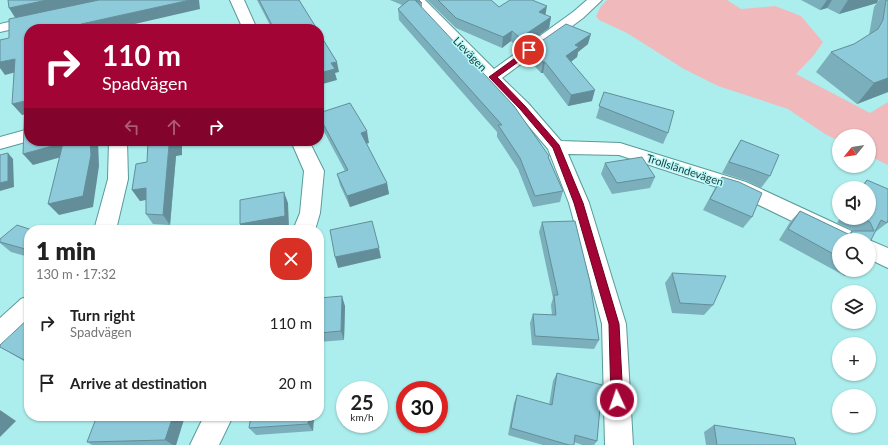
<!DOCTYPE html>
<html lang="en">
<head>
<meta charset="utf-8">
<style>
	body { margin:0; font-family:Lato,sans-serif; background:#f2f2f2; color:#222; height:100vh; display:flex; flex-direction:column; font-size:15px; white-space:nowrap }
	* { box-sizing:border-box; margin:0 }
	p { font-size:13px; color:#767676 }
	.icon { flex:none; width:22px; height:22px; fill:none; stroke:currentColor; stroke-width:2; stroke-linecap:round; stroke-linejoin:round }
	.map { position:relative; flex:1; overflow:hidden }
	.details { position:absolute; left:24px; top:225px; width:300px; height:196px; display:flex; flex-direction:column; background:#fff; border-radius:16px; box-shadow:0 1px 3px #0004 }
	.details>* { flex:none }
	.top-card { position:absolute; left:24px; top:24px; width:300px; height:122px; border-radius:16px; box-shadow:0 1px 3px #0004; background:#a30436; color:#fff; overflow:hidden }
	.needle { width:26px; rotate:240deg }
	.fabs { position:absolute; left:832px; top:129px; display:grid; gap:8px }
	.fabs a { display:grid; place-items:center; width:44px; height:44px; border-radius:50%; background:#fff; box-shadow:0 1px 3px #0004; font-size:20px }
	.speed { position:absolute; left:336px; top:381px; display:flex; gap:8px; font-size:20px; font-weight:700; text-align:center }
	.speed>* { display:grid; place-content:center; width:52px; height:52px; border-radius:50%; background:#fff; box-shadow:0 1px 3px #0004; line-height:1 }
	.speed small { font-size:10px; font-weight:400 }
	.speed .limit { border:6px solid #d22; background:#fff; color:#111 }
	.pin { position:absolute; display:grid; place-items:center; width:34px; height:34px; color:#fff; margin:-17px; border:2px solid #fff; border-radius:50%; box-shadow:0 1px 4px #0007 }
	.me { position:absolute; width:44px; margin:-22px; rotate:357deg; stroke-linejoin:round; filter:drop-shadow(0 0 3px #0008) }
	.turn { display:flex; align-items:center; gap:14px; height:84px; padding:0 12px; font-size:18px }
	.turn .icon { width:52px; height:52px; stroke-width:2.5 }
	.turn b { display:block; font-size:28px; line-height:34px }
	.lanes { display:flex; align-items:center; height:38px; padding:0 12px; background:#0003; justify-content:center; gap:20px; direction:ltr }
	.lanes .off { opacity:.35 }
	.round { display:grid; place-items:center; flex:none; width:42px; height:42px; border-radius:16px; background:#f2f2f2 }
	.head { display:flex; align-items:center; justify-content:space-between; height:68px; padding:0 12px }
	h1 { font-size:24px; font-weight:800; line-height:30px }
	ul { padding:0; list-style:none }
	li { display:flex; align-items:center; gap:12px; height:60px; padding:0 12px }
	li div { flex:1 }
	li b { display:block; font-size:15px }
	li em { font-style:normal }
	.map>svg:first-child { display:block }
	.green { fill:#f0b9bc }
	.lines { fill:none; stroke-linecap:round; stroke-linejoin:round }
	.street-casing { stroke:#5a9a99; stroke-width:2 }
	.secondary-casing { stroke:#5a9a99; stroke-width:2 }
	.street { fill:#fff; fill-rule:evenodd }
	.secondary { fill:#fff; fill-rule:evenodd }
	.wall { fill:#7aafbb }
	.shaded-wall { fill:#638e99 }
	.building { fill:#8ecbda; stroke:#638e99 }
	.route { fill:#a30436; stroke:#6a0323 }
	.labels { text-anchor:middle; stroke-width:3; stroke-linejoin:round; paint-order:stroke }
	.street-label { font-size:11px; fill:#203b3b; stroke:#b9fbfa }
</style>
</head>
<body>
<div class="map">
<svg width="888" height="445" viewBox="0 0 888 445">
	<rect width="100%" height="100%" fill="#aceeed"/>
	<!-- green -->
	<path class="green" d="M607 0H727L741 9 775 6 801 16 823 42 814 55 796 74 870 113 888 102V165L869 156V136H839V141L825 134 788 109 718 86 684 69 627 33 599 20 596 16 601 6Z"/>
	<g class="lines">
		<!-- street casing -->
		<g class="street-casing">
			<g id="street">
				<path d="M230 0H244L257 29H243Z"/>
				<path d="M411 0H425L494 69 573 12 587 0H602L583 18 502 78 528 103 561 141 620 143 746 182 858 234 861 240H839V244L732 192 619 155 568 154 589 203 626 324 633 445H605L602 324 569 203 548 149 516 111Z"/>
				<path d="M29 129V141L0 149V137Z"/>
				<path d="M109 141H127L128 179 116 230H94L108 179Z"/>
				<path d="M291 141H309L324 171 320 213 315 230H293L300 213 304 171Z"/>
				<path d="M869 240 888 248V268L869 259Z"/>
				<path d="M29 296V323L9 342 0 345V318L21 299Z"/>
				<path d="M204 416H233L219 445H190Z"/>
			</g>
		</g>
		<!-- secondary casing -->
		<g class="secondary-casing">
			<path id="secondary" d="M39 15 44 16 46 19 44 22 0 32V24Z"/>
		</g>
		<!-- street -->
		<use href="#street" class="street"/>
		<!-- secondary -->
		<use href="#secondary" class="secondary"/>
	</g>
	<!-- wall -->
	<g class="wall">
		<path d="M257 0H292L317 29H272Z"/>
		<path d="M390 0H419L422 3V8L549 159 563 191 560 202 533 207 518 169 497 137V132L399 20 398 9 402 5Z"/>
		<path d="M427 0H491L499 7 546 15 551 17 549 28 519 49 511 41 502 48 456 28Z"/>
		<path d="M801 0H878L877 3 839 14 827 8 820 10Z"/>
		<path d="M879 0H888V92L857 104 816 72 831 52 854 44 869 35 874 7Z"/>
		<path d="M588 44 578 52 577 57 571 62 592 101 568 106 543 73H541L529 60 530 49Z"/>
		<path d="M604 92 668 133 663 144 596 118Z"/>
		<path d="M319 113 369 143H366L387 183 389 194 350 207 340 185 337 174 345 171 320 124 319 120Z"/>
		<path d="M741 140 770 176 761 188 747 181 722 173 734 151Z"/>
		<path d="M182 155 176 156 170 225 153 224 146 214V200L140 201 132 190 136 164Z"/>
		<path d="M605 163 655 177 650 188 612 194 601 174Z"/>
		<path d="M722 177 752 217 743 228 703 210 715 188Z"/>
		<path d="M867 180 887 223 874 233 839 240V270H853L845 276 779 240 790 222 800 211 848 234 852 231H855L837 223 840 218H869V188H859Z"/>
		<path d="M542 222 599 340 594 349 532 345 530 323 533 314 552 315 551 305 553 298 539 232Z"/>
		<path d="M29 230V257L11 252 0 243V239Z"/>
		<path d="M672 273 713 305 704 315 672 313 665 283Z"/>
		<path d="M319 298 345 306 344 340 319 342Z"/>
		<path d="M29 318V364L0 347Z"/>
		<path d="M557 373 597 441 594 445H582L574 442V445H543L508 435 514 403 517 395 549 405 553 381Z"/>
		<path d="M185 416 176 445H92L87 442Z"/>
		<path d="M251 416H314L313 431 256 435 249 428Z"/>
		<path d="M714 425 796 445H706L704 432Z"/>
	</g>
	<!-- shaded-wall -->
	<g class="shaded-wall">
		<path d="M47 0H102L16 19 9 8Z"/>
		<path d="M190 0H199L200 9 113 29H75L81 24Z"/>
		<path d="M827 0H832L827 8 820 10Z"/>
		<path d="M848 0H878L877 3 839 14Z"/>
		<path d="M547 6 545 17 539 12Z"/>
		<path d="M551 17 549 28 519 49 520 38Z"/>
		<path d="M512 31 511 41 502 48 503 37Z"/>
		<path d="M591 34 588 44 578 52 577 57 564 67 566 56 575 45Z"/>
		<path d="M15 59 24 70 5 75 0 68V62Z"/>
		<path d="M337 62 339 72 335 73 337 80 319 85V73L331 63Z"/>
		<path d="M543 62H545L543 73H541Z"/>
		<path d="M888 78V92L857 104 874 83Z"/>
		<path d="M595 90 592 101 568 106 571 95Z"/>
		<path d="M25 101 29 114 22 115 12 104Z"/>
		<path d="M367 131 369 143 363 145 361 133Z"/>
		<path d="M90 141H98L99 166 93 207 59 215 48 204Z"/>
		<path d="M176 141H182V155L176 156 170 225 163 215 169 145Z"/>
		<path d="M63 143 72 154 33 165 23 154Z"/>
		<path d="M8 153 13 159 14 187 0 191V183Z"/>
		<path d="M387 183 389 194 350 207 347 196Z"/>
		<path d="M146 188 154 198 140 201 132 190Z"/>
		<path d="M284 192 288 203 289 227 273 230H243L240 224Z"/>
		<path d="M379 248 381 258 338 268 335 257Z"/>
		<path d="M342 296 345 306 344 340 341 331Z"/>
		<path d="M29 358V363L26 361Z"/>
		<path d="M0 410 16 421 0 437Z"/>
		<path d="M173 416H185L176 445H173L165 440Z"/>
		<path d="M309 416H314L313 431 308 424Z"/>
	</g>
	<!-- building -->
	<g class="building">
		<path d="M8 0H47L9 8Z"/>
		<path d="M99 0H190L81 24V28L75 29H29V141H90L91 155 83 196 48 204 63 143 23 154 25 101 12 104 15 59 0 62V40L9 38V19Z"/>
		<path d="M259 0H299L317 29H274Z"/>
		<path d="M409 0H419L422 3 415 0 514 106 549 156 548 157 563 191 535 196 520 158 498 125H502L398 9Z"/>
		<path d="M438 0H491L499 7 510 0H532L547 6 539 12 551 17 520 38 512 31 503 37 456 18Z"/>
		<path d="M886 0H888V78L874 83 831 52 854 44 878 29 883 20Z"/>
		<path d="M566 24 591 34 575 45 579 47 566 56 595 90 571 95 545 62H543L530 49Z"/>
		<path d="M319 33 337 62 331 63 335 69 319 73Z"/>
		<path d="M604 92 674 111 668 133 599 106Z"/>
		<path d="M350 103 367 131 361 133 387 183 347 196 337 174 348 170 319 116V113Z"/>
		<path d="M741 140 779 155 770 176 754 170 729 162Z"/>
		<path d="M148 141H176V144L169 145 163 215 146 214V188L132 190 136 164 147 162Z"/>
		<path d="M8 153V181L0 183V155Z"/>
		<path d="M642 157 655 177 617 183 605 163Z"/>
		<path d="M722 177 739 182 762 193 752 217 710 199Z"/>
		<path d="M867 180 888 189V220L887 223 881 220 869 244V240H839V257L788 229 800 211 850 235 851 234 852 231H874L870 222 862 218H869V188H862Z"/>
		<path d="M284 192 285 216 240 224V200Z"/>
		<path d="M372 221 379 248 335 257 330 230Z"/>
		<path d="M575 221 590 282 599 340 535 336 533 314 556 315 554 295H558L542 222Z"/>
		<path d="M17 225 32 230H29V250L0 242V239Z"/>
		<path d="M672 273 726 276 713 305 680 303Z"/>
		<path d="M342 296 341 331 319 333V298Z"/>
		<path d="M29 318V358L26 361 0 347V345Z"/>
		<path d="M557 373 602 385 597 441 575 435 574 445H569L511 428 517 395 552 405Z"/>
		<path d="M97 416H173L165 440 87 442Z"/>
		<path d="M251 416H309L308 424 249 428Z"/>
		<path d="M714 425 794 438 796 445H717Z"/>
	</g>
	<!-- route -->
	<path class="route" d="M529 48 533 50 532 52 497 77 525 106 559 145 583 203 619 324 623 400 621 404 617 406 613 404 611 400 609 324 574 203 553 148 520 109 489 77Z"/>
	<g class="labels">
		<!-- street labels -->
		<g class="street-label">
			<text transform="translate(470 54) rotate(46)" y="4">Lievägen</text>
			<text transform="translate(685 170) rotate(18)" y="4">Trollsländevägen</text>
		</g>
	</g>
</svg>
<div class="fabs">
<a><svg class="needle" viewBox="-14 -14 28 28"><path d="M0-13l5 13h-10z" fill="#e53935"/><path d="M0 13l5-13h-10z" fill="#767676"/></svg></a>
<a><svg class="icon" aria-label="sound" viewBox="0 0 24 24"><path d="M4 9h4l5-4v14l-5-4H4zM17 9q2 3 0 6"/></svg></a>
<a><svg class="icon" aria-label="search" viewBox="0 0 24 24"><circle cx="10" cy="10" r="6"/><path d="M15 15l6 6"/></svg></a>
<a><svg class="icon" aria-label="layers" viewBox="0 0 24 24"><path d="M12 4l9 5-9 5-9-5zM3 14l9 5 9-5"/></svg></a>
<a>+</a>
<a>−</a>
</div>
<div class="speed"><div>25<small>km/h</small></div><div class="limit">30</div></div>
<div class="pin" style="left:529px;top:50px;background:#d93025"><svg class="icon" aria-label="arrive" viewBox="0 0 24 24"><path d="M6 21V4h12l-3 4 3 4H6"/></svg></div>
<svg class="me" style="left:617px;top:400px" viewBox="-20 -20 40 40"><circle r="17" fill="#a30436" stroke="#fff" stroke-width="3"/><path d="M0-11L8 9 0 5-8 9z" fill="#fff"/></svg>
<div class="top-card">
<div class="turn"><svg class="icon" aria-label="right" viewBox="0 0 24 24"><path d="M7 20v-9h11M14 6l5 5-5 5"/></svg><div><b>110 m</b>Spadvägen</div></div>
<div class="lanes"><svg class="icon off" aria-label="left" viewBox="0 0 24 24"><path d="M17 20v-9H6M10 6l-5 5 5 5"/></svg><svg class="icon off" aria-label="ahead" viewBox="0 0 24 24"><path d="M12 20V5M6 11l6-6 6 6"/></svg><svg class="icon" aria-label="right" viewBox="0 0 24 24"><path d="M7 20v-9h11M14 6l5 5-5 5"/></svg></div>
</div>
<section class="details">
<div class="head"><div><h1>1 min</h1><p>130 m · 17:32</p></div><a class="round" style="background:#d93025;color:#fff"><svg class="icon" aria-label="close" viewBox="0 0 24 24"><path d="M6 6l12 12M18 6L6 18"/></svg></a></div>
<ul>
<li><svg class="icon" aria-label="right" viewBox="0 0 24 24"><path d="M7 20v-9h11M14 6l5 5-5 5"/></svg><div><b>Turn right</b><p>Spadvägen</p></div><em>110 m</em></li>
<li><svg class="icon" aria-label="arrive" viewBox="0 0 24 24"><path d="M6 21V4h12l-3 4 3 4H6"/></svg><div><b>Arrive at destination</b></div><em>20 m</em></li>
</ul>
</section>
</div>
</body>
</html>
